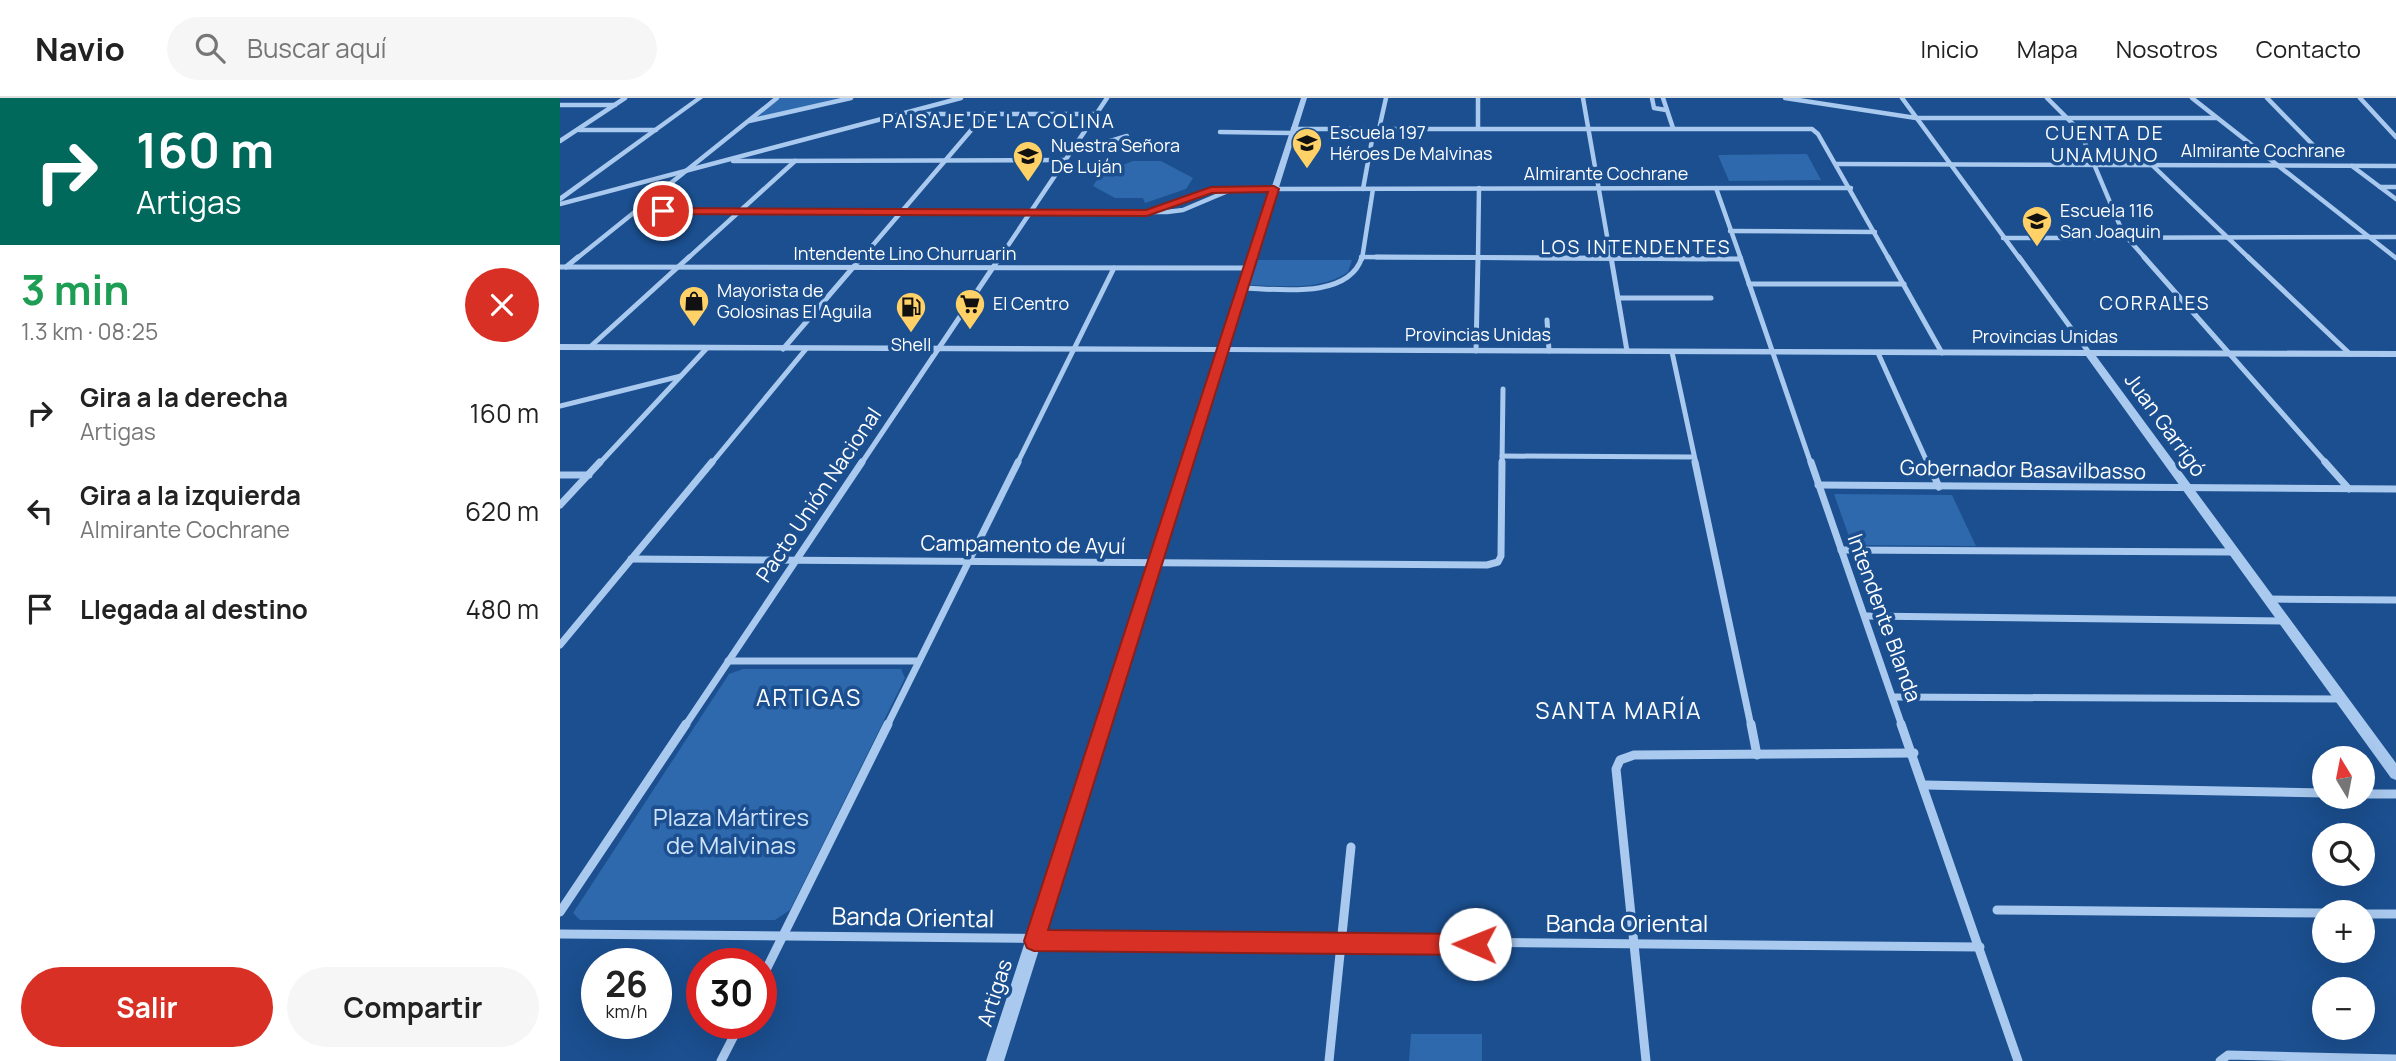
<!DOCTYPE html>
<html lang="es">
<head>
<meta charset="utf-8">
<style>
	body { margin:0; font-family:Manrope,sans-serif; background:#f6f6f6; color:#222; height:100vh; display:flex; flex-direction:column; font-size:26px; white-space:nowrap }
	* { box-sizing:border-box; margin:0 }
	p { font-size:23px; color:#767676 }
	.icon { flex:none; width:38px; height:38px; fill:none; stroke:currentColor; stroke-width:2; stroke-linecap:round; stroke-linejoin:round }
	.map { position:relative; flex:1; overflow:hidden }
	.drawer { display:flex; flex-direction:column; background:#fff; width:560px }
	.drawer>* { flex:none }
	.banner { background:#00695c; color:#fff; overflow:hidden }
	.needle { width:46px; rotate:350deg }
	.tools { position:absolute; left:1752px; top:648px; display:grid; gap:14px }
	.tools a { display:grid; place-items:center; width:63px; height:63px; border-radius:50%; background:#fff; box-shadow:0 7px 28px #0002; font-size:35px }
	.speed { position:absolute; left:21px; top:850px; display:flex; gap:14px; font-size:35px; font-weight:700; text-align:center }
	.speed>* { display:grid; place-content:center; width:91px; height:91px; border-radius:50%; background:#fff; box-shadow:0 7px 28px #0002; line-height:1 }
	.speed small { font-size:18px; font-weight:400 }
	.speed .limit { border:10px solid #d22; background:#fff; color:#111 }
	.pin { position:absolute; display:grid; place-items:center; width:60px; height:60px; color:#fff; margin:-30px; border:4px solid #fff; border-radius:50%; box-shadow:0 2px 7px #0007 }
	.me { position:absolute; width:77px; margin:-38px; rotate:271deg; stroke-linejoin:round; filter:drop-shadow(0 0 5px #0008) }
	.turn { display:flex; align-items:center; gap:24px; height:147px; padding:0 21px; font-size:32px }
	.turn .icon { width:91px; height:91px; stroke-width:2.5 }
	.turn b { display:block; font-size:49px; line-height:60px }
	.round { display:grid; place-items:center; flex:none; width:74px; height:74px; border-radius:37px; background:#f6f6f6 }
	.head { display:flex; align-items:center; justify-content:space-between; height:119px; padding:0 21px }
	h1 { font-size:42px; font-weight:700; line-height:52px; color:#1e9e55 }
	.button { display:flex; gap:14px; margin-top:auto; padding:14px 21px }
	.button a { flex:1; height:80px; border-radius:42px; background:#d93025; color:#fff; font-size:28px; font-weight:700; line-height:80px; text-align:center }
	.button a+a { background:#f6f6f6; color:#222 }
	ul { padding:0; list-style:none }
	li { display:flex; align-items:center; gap:21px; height:98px; padding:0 21px }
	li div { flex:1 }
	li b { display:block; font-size:26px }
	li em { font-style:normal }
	header { display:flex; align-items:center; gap:42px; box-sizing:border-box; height:98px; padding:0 35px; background:#fff; border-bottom:2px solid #e0e0e0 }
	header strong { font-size:33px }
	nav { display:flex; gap:38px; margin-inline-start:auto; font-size:24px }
	.search { width:490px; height:63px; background:#f6f6f6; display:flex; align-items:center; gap:18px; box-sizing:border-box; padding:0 24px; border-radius:38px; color:#767676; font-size:26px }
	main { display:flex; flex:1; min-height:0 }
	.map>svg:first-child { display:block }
	.green { fill:#2e69ad }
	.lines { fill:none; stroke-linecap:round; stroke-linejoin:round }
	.minor-far3 { stroke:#a9c9ee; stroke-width:4.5 }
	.minor-far2 { stroke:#a9c9ee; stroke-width:5 }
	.minor-far1 { stroke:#a9c9ee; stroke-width:7 }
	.minor { stroke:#a9c9ee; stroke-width:9 }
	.tertiary { fill:#a9c9ee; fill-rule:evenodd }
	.route { fill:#d93025; stroke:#8d1f18; stroke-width:2 }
	.labels { text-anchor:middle; stroke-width:7; stroke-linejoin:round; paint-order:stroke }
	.far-poi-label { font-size:18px; fill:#fff; stroke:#1b4f8f; text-anchor:start }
	.far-street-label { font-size:18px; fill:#fff; stroke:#1b4f8f }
	.far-neighbourhood-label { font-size:19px; letter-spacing:2px; fill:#fff; stroke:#1b4f8f }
	.street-label { font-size:21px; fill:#fff; stroke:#1b4f8f }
	.neighbourhood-label { font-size:23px; letter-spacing:2px; fill:#fff; stroke:#1b4f8f }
	.near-park-label { font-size:24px; fill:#cfe3fa; stroke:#1b4f8f }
	.near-street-label { font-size:24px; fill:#fff; stroke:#1b4f8f }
</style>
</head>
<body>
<header>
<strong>Navio</strong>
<div class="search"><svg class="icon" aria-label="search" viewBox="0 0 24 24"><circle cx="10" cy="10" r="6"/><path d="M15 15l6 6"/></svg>Buscar aquí</div>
<nav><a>Inicio</a><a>Mapa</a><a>Nosotros</a><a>Contacto</a></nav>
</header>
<main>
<section class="drawer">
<div class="banner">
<div class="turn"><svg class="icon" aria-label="right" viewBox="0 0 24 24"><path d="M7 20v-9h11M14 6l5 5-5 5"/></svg><div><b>160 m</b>Artigas</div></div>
</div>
<div class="head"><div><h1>3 min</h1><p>1.3 km · 08:25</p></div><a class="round" style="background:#d93025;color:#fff"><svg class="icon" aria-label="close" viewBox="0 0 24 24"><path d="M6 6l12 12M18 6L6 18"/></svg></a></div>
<ul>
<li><svg class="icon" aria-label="right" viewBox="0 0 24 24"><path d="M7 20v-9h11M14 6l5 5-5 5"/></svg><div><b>Gira a la derecha</b><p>Artigas</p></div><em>160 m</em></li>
<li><svg class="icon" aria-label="left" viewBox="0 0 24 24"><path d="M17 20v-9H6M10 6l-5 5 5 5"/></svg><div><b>Gira a la izquierda</b><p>Almirante Cochrane</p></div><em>620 m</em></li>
<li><svg class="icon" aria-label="arrive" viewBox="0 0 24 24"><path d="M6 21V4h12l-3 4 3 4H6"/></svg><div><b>Llegada al destino</b></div><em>480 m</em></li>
</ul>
<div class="button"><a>Salir</a><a>Compartir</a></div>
</section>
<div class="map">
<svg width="1836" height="963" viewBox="0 0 1836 963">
	<rect width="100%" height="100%" fill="#1b4f8f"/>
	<!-- green -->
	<g class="green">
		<path d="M220 0H285L194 21Z"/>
		<path d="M1247 56 1261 82 1169 83 1158 57Z"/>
		<path d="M573 63H601L633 80 626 91 585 105 583 100H555L533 88 541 75Z"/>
		<path d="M698 162H792L788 174C761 193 722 188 690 187Z"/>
		<path d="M1274 396 1392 397 1416 448 1292 447Z"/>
		<path d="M183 571H341L345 580 230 812 215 822H20L13 815 169 576Z"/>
		<path d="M851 936H922V963H849Z"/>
	</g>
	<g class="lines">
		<!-- minor-far3 -->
		<g class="minor-far3">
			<path d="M918 0V30"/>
			<path d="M1023 0 1051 161"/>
			<path d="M1092 0 1094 10 1106 12"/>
			<path d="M1103 0 1113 30"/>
			<path d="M1225 0 1356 20H1657"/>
			<path d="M1342 0 1460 161"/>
			<path d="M1487 0 1520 33 1563 135 1586 161"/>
			<path d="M1632 0 1836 160"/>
			<path d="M1707 0 1755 49"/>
			<path d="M1800 0 1836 39"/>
			<path d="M0 7H55"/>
			<path d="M351 16H537"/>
			<path d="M189 23 291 0"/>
			<path d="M733 31H1252L1258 36 1329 161"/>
			<path d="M819 31 826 0"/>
			<path d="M19 32H96"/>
			<path d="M660 34 732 35"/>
			<path d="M0 43 65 0"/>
			<path d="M510 55 567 38"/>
			<path d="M173 63 505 62"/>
			<path d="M1276 66 1836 68"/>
			<path d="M1592 67 1690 161"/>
			<path d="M1792 68 1836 101"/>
			<path d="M1820 89H1836"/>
			<path d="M1156 90 1181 161"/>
			<path d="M803 91 814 31"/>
			<path d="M0 106 401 0"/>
			<path d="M78 113 607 114 623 112 668 93"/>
			<path d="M587 115 655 91 1291 90"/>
			<path d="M1170 133 1315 134"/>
			<path d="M1443 140 1836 139"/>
			<path d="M801 159 1147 161"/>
			<path d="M16 161 217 0"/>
			<path d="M127 161 235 63"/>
			<path d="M301 161 425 16"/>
			<path d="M439 161 547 0"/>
			<path d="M802 161 813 91"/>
			<path d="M918 161 919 90"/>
		</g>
		<!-- minor-far2 -->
		<g class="minor-far2">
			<path d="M816 159 1179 161"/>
			<path d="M1051 159 1067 253"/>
			<path d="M1180 159 1251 366"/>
			<path d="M1328 159 1382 255"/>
			<path d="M1459 159 1530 256"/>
			<path d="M1584 159 1767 366"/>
			<path d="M1688 159 1790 256"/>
			<path d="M0 169 689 170"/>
			<path d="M6 169 18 159"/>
			<path d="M1189 186H1344"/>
			<path d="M683 190C717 191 789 202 802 159"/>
			<path d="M1058 200H1151"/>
			<path d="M987 222 989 253"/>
			<path d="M30 249 129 159"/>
			<path d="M223 251 302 159"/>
			<path d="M916 253 918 159"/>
			<path d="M1112 254 1136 366"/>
			<path d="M1318 255 1368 366"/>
			<path d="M0 308 121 278"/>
			<path d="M942 358 1132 359"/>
			<path d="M39 366 147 250"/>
			<path d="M151 366 246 251"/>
			<path d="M301 366 440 159"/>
			<path d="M457 366 554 170"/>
			<path d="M942 366 943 291"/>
		</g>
		<!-- minor-far1 -->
		<g class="minor-far1">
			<path d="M1135 364 1191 628"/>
			<path d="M1251 364 1342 628"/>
			<path d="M1368 364 1379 389"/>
			<path d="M1765 364 1789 391"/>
			<path d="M0 377H29"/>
			<path d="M1258 387 1836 391"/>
			<path d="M0 407 40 364"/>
			<path d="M1281 452 1673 454"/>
			<path d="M71 461 927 467 938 464 941 458 942 364"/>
			<path d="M1708 501 1836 502"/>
			<path d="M1305 518 1723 523"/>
			<path d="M0 547 152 364"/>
			<path d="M168 563H358"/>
			<path d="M1334 599 1781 601"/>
			<path d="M125 628 302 364"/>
			<path d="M327 628 458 364"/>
		</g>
		<!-- minor -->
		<g class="minor">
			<path d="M1191 626 1197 657"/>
			<path d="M1341 626 1458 963"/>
			<path d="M1365 687 1764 695"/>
			<path d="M1802 696H1836"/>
			<path d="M1437 812 1764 815"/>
			<path d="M0 814 126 626"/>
			<path d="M1802 816H1836"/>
			<path d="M0 836 1420 849"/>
			<path d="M201 882 328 626"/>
			<path d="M161 963 180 926"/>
			<path d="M769 963 791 749"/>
			<path d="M1086 963 1056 671 1060 662 1074 657 1354 655"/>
			<path d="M1660 963 1668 957 1836 961"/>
		</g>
		<!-- tertiary -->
		<g class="tertiary">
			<path d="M136 0H143L0 104V98Z"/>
			<path d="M741 0H747L669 249 1836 253V259L1536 258 1836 665V682L1831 680 1526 258 667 254 444 963H426L658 254 0 252V246L659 249Z"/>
		</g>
	</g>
	<!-- route -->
	<path class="route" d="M714 88 719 91 488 832 915 836 922 839 926 846 922 853 915 857 474 853 467 850 464 843 708 94 652 95 587 118 103 116 98 113 103 110 586 112 651 89Z"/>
	<!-- icons -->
	<defs>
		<g id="school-pin" transform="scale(1.575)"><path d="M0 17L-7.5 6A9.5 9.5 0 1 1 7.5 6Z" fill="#ffd166" stroke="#1b4f8f"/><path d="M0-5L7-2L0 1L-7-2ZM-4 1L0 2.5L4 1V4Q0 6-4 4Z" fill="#111"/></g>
		<g id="shop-pin" transform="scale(1.575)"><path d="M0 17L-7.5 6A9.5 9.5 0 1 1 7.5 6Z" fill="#ffd166" stroke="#1b4f8f"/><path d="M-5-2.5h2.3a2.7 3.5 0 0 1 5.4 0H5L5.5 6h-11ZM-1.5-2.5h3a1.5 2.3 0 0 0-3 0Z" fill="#111"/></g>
		<g id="supermarket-pin" transform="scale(1.575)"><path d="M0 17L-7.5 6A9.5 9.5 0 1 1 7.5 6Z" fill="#ffd166" stroke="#1b4f8f"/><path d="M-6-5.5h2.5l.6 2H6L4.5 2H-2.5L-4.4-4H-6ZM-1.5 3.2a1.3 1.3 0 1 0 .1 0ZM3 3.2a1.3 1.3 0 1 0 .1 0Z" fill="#111"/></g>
		<g id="fuel-pin" transform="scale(1.575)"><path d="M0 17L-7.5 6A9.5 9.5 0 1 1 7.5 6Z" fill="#ffd166" stroke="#1b4f8f"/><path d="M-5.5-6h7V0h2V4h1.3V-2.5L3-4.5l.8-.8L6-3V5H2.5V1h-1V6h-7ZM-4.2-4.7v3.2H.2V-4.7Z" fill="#111"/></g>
	</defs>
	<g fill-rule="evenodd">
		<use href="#school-pin" x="747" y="45"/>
		<use href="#school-pin" x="468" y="58"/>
		<use href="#school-pin" x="1477" y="123"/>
		<use href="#shop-pin" x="134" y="203"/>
		<use href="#supermarket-pin" x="410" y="206"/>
		<use href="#fuel-pin" x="351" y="209"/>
	</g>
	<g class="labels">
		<!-- far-poi labels -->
		<g class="far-poi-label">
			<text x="770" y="41">Escuela 197<tspan x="770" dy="21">Héroes De Malvinas</tspan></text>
			<text x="491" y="54">Nuestra Señora<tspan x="491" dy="21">De Luján</tspan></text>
			<text x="1500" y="119">Escuela 116<tspan x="1500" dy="21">San Joaquin</tspan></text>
			<text x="157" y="199">Mayorista de<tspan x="157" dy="21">Golosinas El Aguila</tspan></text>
			<text x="433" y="212">El Centro</text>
			<text x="351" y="253" text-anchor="middle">Shell</text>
		</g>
		<!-- far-street labels -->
		<g class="far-street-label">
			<text x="1703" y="59">Almirante Cochrane</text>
			<text x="1046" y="82">Almirante Cochrane</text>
			<text x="345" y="162">Intendente Lino Churruarin</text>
			<text x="918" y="243">Provincias Unidas</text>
			<text x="1485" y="245">Provincias Unidas</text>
		</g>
		<!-- far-neighbourhood labels -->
		<g class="far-neighbourhood-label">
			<text x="439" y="30">PAISAJE DE LA COLINA</text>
			<text x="1545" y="42">CUENTA DE<tspan x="1545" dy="22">UNAMUNO</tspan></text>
			<text x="1076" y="156">LOS INTENDENTES</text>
			<text x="1595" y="212">CORRALES</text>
		</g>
		<!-- street labels -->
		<g class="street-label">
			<text transform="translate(1605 327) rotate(54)" y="7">Juan Garrigó</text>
			<text transform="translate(1463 372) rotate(1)" y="7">Gobernador Basavilbasso</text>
			<text transform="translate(259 397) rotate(-56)" y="7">Pacto Unión Nacional</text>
			<text transform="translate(463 447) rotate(1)" y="7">Campamento de Ayuí</text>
			<text transform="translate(1324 520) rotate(70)" y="7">Intendente Blanda</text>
			<text transform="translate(435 895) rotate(-72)" y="7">Artigas</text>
		</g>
		<!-- neighbourhood labels -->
		<g class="neighbourhood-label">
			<text x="249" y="608">ARTIGAS</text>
			<text x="1059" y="621">SANTA MARÍA</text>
		</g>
		<!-- near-park labels -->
		<g class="near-park-label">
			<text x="171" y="728">Plaza Mártires<tspan x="171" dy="28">de Malvinas</tspan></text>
		</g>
		<!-- near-street labels -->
		<g class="near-street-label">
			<text transform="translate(353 820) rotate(1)" y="8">Banda Oriental</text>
			<text x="1067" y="834">Banda Oriental</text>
		</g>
	</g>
</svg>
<div class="tools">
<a><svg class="needle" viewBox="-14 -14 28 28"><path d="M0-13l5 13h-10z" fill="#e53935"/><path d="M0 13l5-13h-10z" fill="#767676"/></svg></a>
<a><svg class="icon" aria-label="search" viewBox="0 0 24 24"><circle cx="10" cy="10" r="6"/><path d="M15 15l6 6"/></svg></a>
<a>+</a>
<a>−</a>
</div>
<div class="speed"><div>26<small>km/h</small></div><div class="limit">30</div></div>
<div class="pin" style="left:103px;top:113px;background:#d93025"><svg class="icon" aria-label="arrive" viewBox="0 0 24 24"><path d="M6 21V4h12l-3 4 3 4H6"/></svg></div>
<svg class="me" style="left:915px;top:846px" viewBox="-20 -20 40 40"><circle r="19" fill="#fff"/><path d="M0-13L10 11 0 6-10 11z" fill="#d93025"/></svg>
</div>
</main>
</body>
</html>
